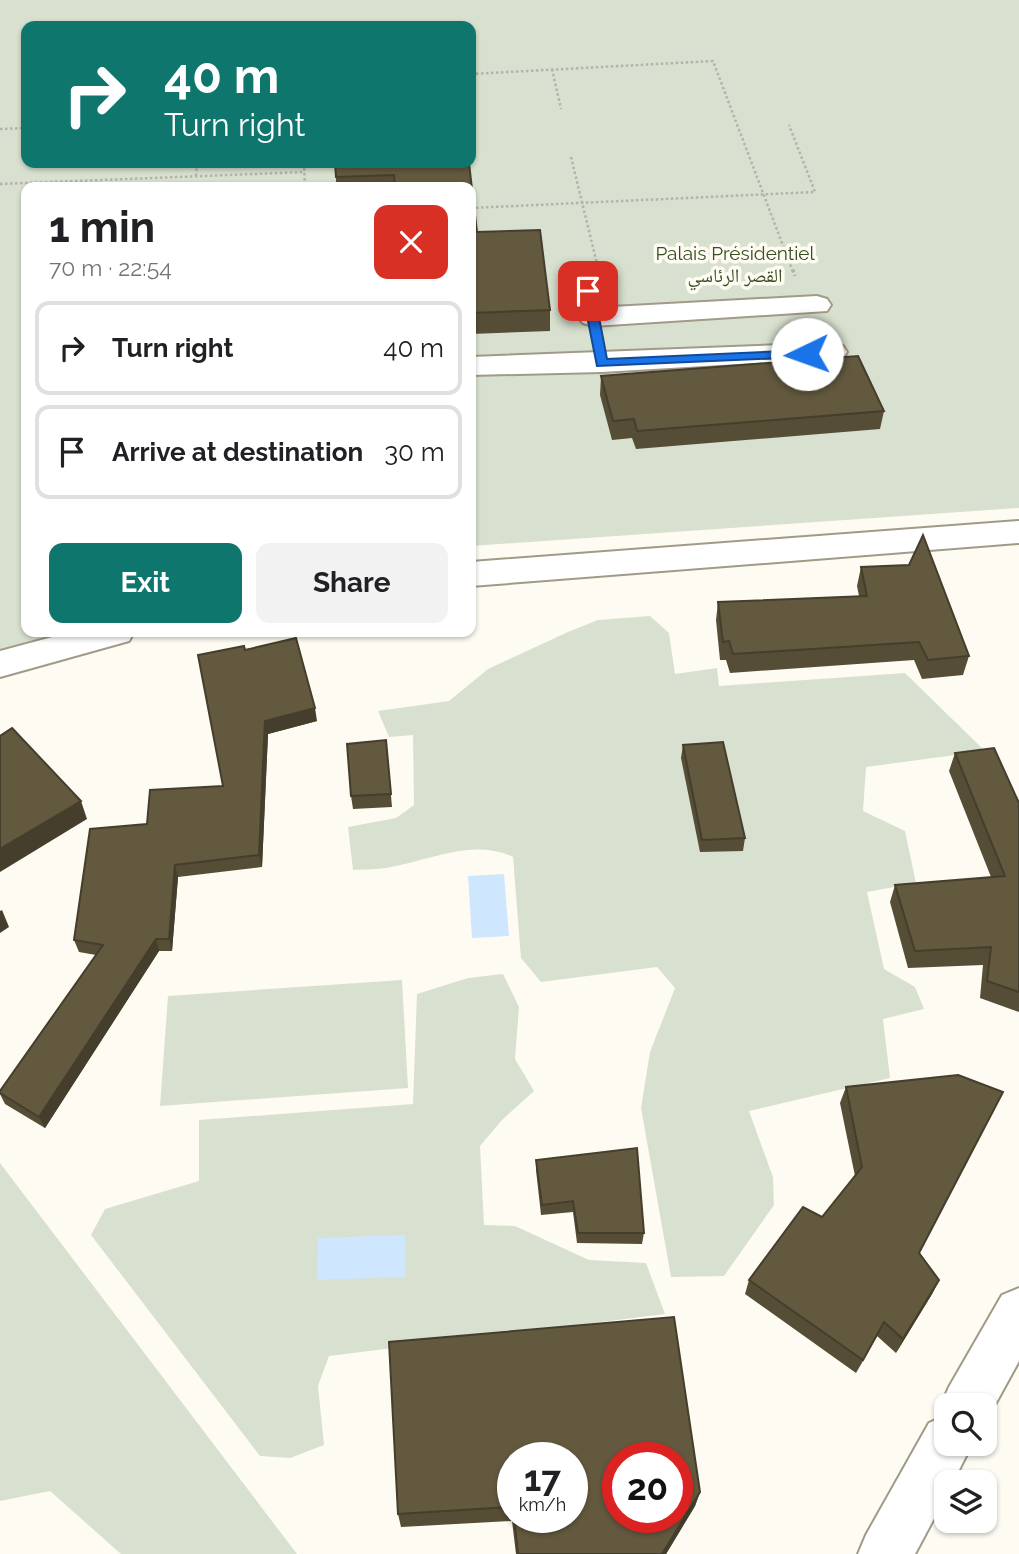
<!DOCTYPE html>
<html lang="en">
<head>
<meta charset="utf-8">
<style>
	body { margin:0; font-family:Raleway,"Noto Naskh Arabic",sans-serif; background:#f2f2f2; color:#202124; height:100vh; display:flex; flex-direction:column; font-size:26px; white-space:nowrap }
	* { box-sizing:border-box; margin:0 }
	p { font-size:23px; color:#757577 }
	.icon { flex:none; width:38px; height:38px; fill:none; stroke:currentColor; stroke-width:2; stroke-linecap:round; stroke-linejoin:round }
	.map { position:relative; flex:1; overflow:hidden }
	.side { position:absolute; left:21px; top:182px; width:455px; height:455px; display:flex; flex-direction:column; background:#fff; border-radius:14px; box-shadow:0 2px 5px #0004 }
	.side>* { flex:none }
	.hud { position:absolute; left:21px; top:21px; width:455px; height:147px; border-radius:14px; box-shadow:0 2px 5px #0004; background:#0f766e; color:#fff; overflow:hidden }
	.buttons { position:absolute; left:934px; top:1393px; display:grid; gap:14px }
	.buttons a { display:grid; place-items:center; width:63px; height:63px; border-radius:14px; background:#fff; box-shadow:0 2px 5px #0004; font-size:35px }
	.speed { position:absolute; left:497px; top:1442px; display:flex; gap:14px; font-size:35px; font-weight:700; text-align:center }
	.speed>* { display:grid; place-content:center; width:91px; height:91px; border-radius:50%; background:#fff; box-shadow:0 2px 5px #0004; line-height:1 }
	.speed small { font-size:18px; font-weight:400 }
	.speed .limit { border:10px solid #d22; background:#fff; color:#111 }
	.pin { position:absolute; display:grid; place-items:center; width:60px; height:60px; color:#fff; margin:-30px; border-radius:14px; box-shadow:0 4px 10px #0006 }
	.me { position:absolute; width:77px; margin:-38px; rotate:267deg; stroke-linejoin:round; filter:drop-shadow(0 0 5px #0008) }
	.turn { display:flex; align-items:center; gap:24px; height:147px; padding:0 28px; font-size:32px }
	.turn .icon { width:91px; height:91px; stroke-width:2.5 }
	.turn b { display:block; font-size:49px; line-height:60px }
	.round { display:grid; place-items:center; flex:none; width:74px; height:74px; border-radius:14px; background:#f2f2f2 }
	.summary { display:flex; align-items:center; justify-content:space-between; height:119px; padding:0 28px }
	h1 { font-size:42px; font-weight:700; line-height:52px }
	.cta { display:flex; gap:14px; margin-top:auto; padding:14px 28px }
	.cta a { flex:1; height:80px; border-radius:14px; background:#0f766e; color:#fff; font-size:28px; font-weight:700; line-height:80px; text-align:center }
	.cta a+a { background:#f2f2f2; color:#202124 }
	ul { padding:0; list-style:none }
	li { display:flex; align-items:center; gap:21px; height:94px; margin:0 14px 10px; padding:0 14px; border:4px solid #e0e0e0; border-radius:14px }
	li div { flex:1 }
	li b { display:block; font-size:26px }
	li em { font-style:normal }
	.map>svg:first-child { display:block }
	.green { fill:#d8e1cf; fill-rule:evenodd }
	.water { fill:#cee6fe }
	.lines { fill:none; stroke-linecap:round; stroke-linejoin:round }
	.minor-casing { stroke:#a19a87; stroke-width:4 }
	.path-far1 { stroke:#b5b2ab; stroke-width:2.5; stroke-dasharray:2.5 2.5; stroke-linecap:butt }
	.path { stroke:#b5b2ab; stroke-width:3.5; stroke-dasharray:2.5 2.5; stroke-linecap:butt }
	.minor { fill:#fff; fill-rule:evenodd }
	.wall { fill:#554d36; fill-rule:evenodd }
	.shaded-wall { fill:#453e2c }
	.building { fill:#63593f; stroke:#453e2c; stroke-width:2; fill-rule:evenodd }
	.route { fill:#1a73e8; stroke:#114b97; stroke-width:2 }
	.labels { text-anchor:middle; stroke-width:7; stroke-linejoin:round; paint-order:stroke }
	.far-park-label { font-size:19px; fill:#3a4d21; stroke:#fefbf3 }
</style>
</head>
<body>
<div class="map">
<svg width="1019" height="1554" viewBox="0 0 1019 1554">
	<rect width="100%" height="100%" fill="#fefbf3"/>
	<!-- green -->
	<g class="green">
		<path d="M0 0H1019V508L471 546V187H26V632H85L0 659ZM26 26H471V163H26Z"/>
		<path d="M650 616 669 633 675 674 717 668 719 686 905 673 985 751 866 767 863 811 905 831 916 883 867 892 884 969 915 987 924 1009 883 1019 890 1078 749 1111 773 1177 774 1205 724 1276 671 1277 641 1108 650 1052 675 988 657 967 541 982 521 958 513 857C474 838 430 860 391 867 379 870 365 869 353 870L348 827 396 818 414 805 413 735 389 737 378 711 449 701 488 669 568 632 598 620Z"/>
		<path d="M503 974 519 1007 515 1059 534 1091 502 1120 480 1146 484 1225 515 1226 589 1260 646 1263 665 1314 329 1356 318 1386 324 1445 290 1458 260 1456 91 1235 105 1209 199 1181V1120L413 1104 417 994 468 978Z"/>
		<path d="M402 980 408 1088 160 1106 168 996Z"/>
		<path d="M0 1163 297 1554H121L50 1491 0 1501Z"/>
	</g>
	<!-- water -->
	<g class="water">
		<path d="M504 874 509 936 472 938 468 876Z"/>
		<path d="M405 1235V1277L317 1280 318 1238Z"/>
	</g>
	<g class="lines">
		<!-- minor casing -->
		<g class="minor-casing">
			<g id="minor">
				<path d="M817 296 827 299 831 305 827 311 593 326 583 323 578 317 583 311 593 308Z"/>
				<path d="M832 343 843 346 847 352 843 358 602 372 471 375V357Z"/>
				<path d="M1019 521V543L471 586V562Z"/>
				<path d="M71 632H134L129 641 0 677V651Z"/>
				<path d="M1019 1288V1361L985 1423V1405H947V1444H972L953 1482H947V1494L915 1554H858L866 1535 929 1423 946 1415 941 1405 949 1387 1002 1295Z"/>
			</g>
		</g>
		<!-- path-far1 -->
		<g class="path-far1">
			<path d="M552 69 561 109"/>
			<path d="M471 74 713 61 793 272"/>
			<path d="M0 129 26 128"/>
			<path d="M571 157 599 272"/>
			<path d="M304 163 305 187"/>
			<path d="M196 176 197 163"/>
			<path d="M0 184 305 172"/>
			<path d="M471 208 815 192 789 125"/>
		</g>
		<!-- path -->
		<g class="path">
			<path d="M598 270 602 286"/>
			<path d="M793 270 795 276"/>
		</g>
		<!-- minor -->
		<use href="#minor" class="minor"/>
	</g>
	<!-- wall -->
	<g class="wall">
		<path d="M469 163 477 232 550 310V331L471 334V187H336V177Z"/>
		<path d="M601 376 884 411 880 429 636 449 632 438 612 440 600 395Z"/>
		<path d="M861 567 969 656 963 675 922 679 914 660 730 673 726 660H720L716 620 718 602 859 596 857 586Z"/>
		<path d="M245 650 317 721 268 734 262 867 178 877 172 951H159L45 1128 5 1104 0 1094V1091L96 955 79 952 74 940 147 824 223 786Z"/>
		<path d="M386 740 392 807 353 809 351 796Z"/>
		<path d="M683 745 745 838 743 851 700 852 681 758Z"/>
		<path d="M955 753 1019 803V1012L980 998 983 965 908 968 890 902 895 885 991 877 949 771Z"/>
		<path d="M846 1087 920 1253 939 1280 932 1294 896 1353 877 1336 856 1373 745 1294 749 1280 822 1217 855 1176 840 1103Z"/>
		<path d="M536 1160 644 1233 642 1244 577 1243 573 1212 541 1215 536 1170Z"/>
		<path d="M674 1317 700 1492 695 1506 666 1554H516L512 1521 401 1527 398 1514 389 1342ZM513 1458H572V1517H513ZM618 1458H677V1517H618Z"/>
	</g>
	<!-- shaded-wall -->
	<g class="shaded-wall">
		<path d="M315 708 317 721 268 734 262 867 259 855 265 721Z"/>
		<path d="M81 801 87 819 0 872V849Z"/>
		<path d="M175 865 178 877 172 951 169 939Z"/>
		<path d="M2 910 9 927 0 933V911Z"/>
		<path d="M156 939 159 951 45 1128 39 1117Z"/>
		<path d="M939 1280 932 1294 896 1353 903 1339Z"/>
		<path d="M884 1322 877 1336 856 1373 863 1360Z"/>
		<path d="M700 1492 695 1506 666 1554H662Z"/>
	</g>
	<!-- building -->
	<g class="building">
		<path d="M335 163H469L477 232 540 230 550 310 471 313V187H395L394 175 336 177Z"/>
		<path d="M858 356 884 411 637 431 634 419 613 421 601 376Z"/>
		<path d="M923 535 969 656 928 660 919 642 733 654 729 641 723 642 718 602 867 596 861 567 909 565Z"/>
		<path d="M296 638 315 708 265 721 259 855 175 865 169 939H156L39 1117 0 1093V1091L103 945 74 940 90 829 147 824 150 790 223 786 198 655 244 646 245 650Z"/>
		<path d="M12 728 81 801 0 849V736Z"/>
		<path d="M386 740 391 794 351 796 347 744Z"/>
		<path d="M723 742 745 838 702 840 683 745Z"/>
		<path d="M994 748 1019 803V992L987 981 991 947 915 951 895 885 1005 876 955 753Z"/>
		<path d="M958 1075 1003 1092 919 1253 939 1280 903 1339 884 1322 863 1360 749 1280 803 1207 822 1217 862 1167 846 1087Z"/>
		<path d="M637 1148 644 1233H578L573 1201 542 1205 536 1160Z"/>
		<path d="M674 1317 700 1492 662 1554H518L514 1517H572V1458H513V1510L512 1507 398 1514 389 1342ZM618 1458H677V1517H618Z"/>
	</g>
	<!-- route -->
	<path class="route" d="M588 288 594 291 607 359 807 350 813 354 807 357 597 366 582 291Z"/>
	<g class="labels">
		<!-- far-park labels -->
		<g class="far-park-label">
			<text x="735" y="260">Palais Présidentiel<tspan x="735" dy="22">القصر الرئاسي</tspan></text>
		</g>
	</g>
</svg>
<div class="buttons">
<a><svg class="icon" aria-label="search" viewBox="0 0 24 24"><circle cx="10" cy="10" r="6"/><path d="M15 15l6 6"/></svg></a>
<a><svg class="icon" aria-label="layers" viewBox="0 0 24 24"><path d="M12 4l9 5-9 5-9-5zM3 14l9 5 9-5"/></svg></a>
</div>
<div class="speed"><div>17<small>km/h</small></div><div class="limit">20</div></div>
<div class="pin" style="left:588px;top:291px;background:#d93025"><svg class="icon" aria-label="arrive" viewBox="0 0 24 24"><path d="M6 21V4h12l-3 4 3 4H6"/></svg></div>
<svg class="me" style="left:807px;top:354px" viewBox="-20 -20 40 40"><circle r="19" fill="#fff"/><path d="M0-13L10 11 0 6-10 11z" fill="#1a73e8"/></svg>
<div class="hud">
<div class="turn"><svg class="icon" aria-label="right" viewBox="0 0 24 24"><path d="M7 20v-9h11M14 6l5 5-5 5"/></svg><div><b>40 m</b>Turn right</div></div>
</div>
<section class="side">
<div class="summary"><div><h1>1 min</h1><p>70 m · 22:54</p></div><a class="round" style="background:#d93025;color:#fff"><svg class="icon" aria-label="close" viewBox="0 0 24 24"><path d="M6 6l12 12M18 6L6 18"/></svg></a></div>
<ul>
<li><svg class="icon" aria-label="right" viewBox="0 0 24 24"><path d="M7 20v-9h11M14 6l5 5-5 5"/></svg><div><b>Turn right</b></div><em>40 m</em></li>
<li><svg class="icon" aria-label="arrive" viewBox="0 0 24 24"><path d="M6 21V4h12l-3 4 3 4H6"/></svg><div><b>Arrive at destination</b></div><em>30 m</em></li>
</ul>
<div class="cta"><a>Exit</a><a>Share</a></div>
</section>
</div>
</body>
</html>
